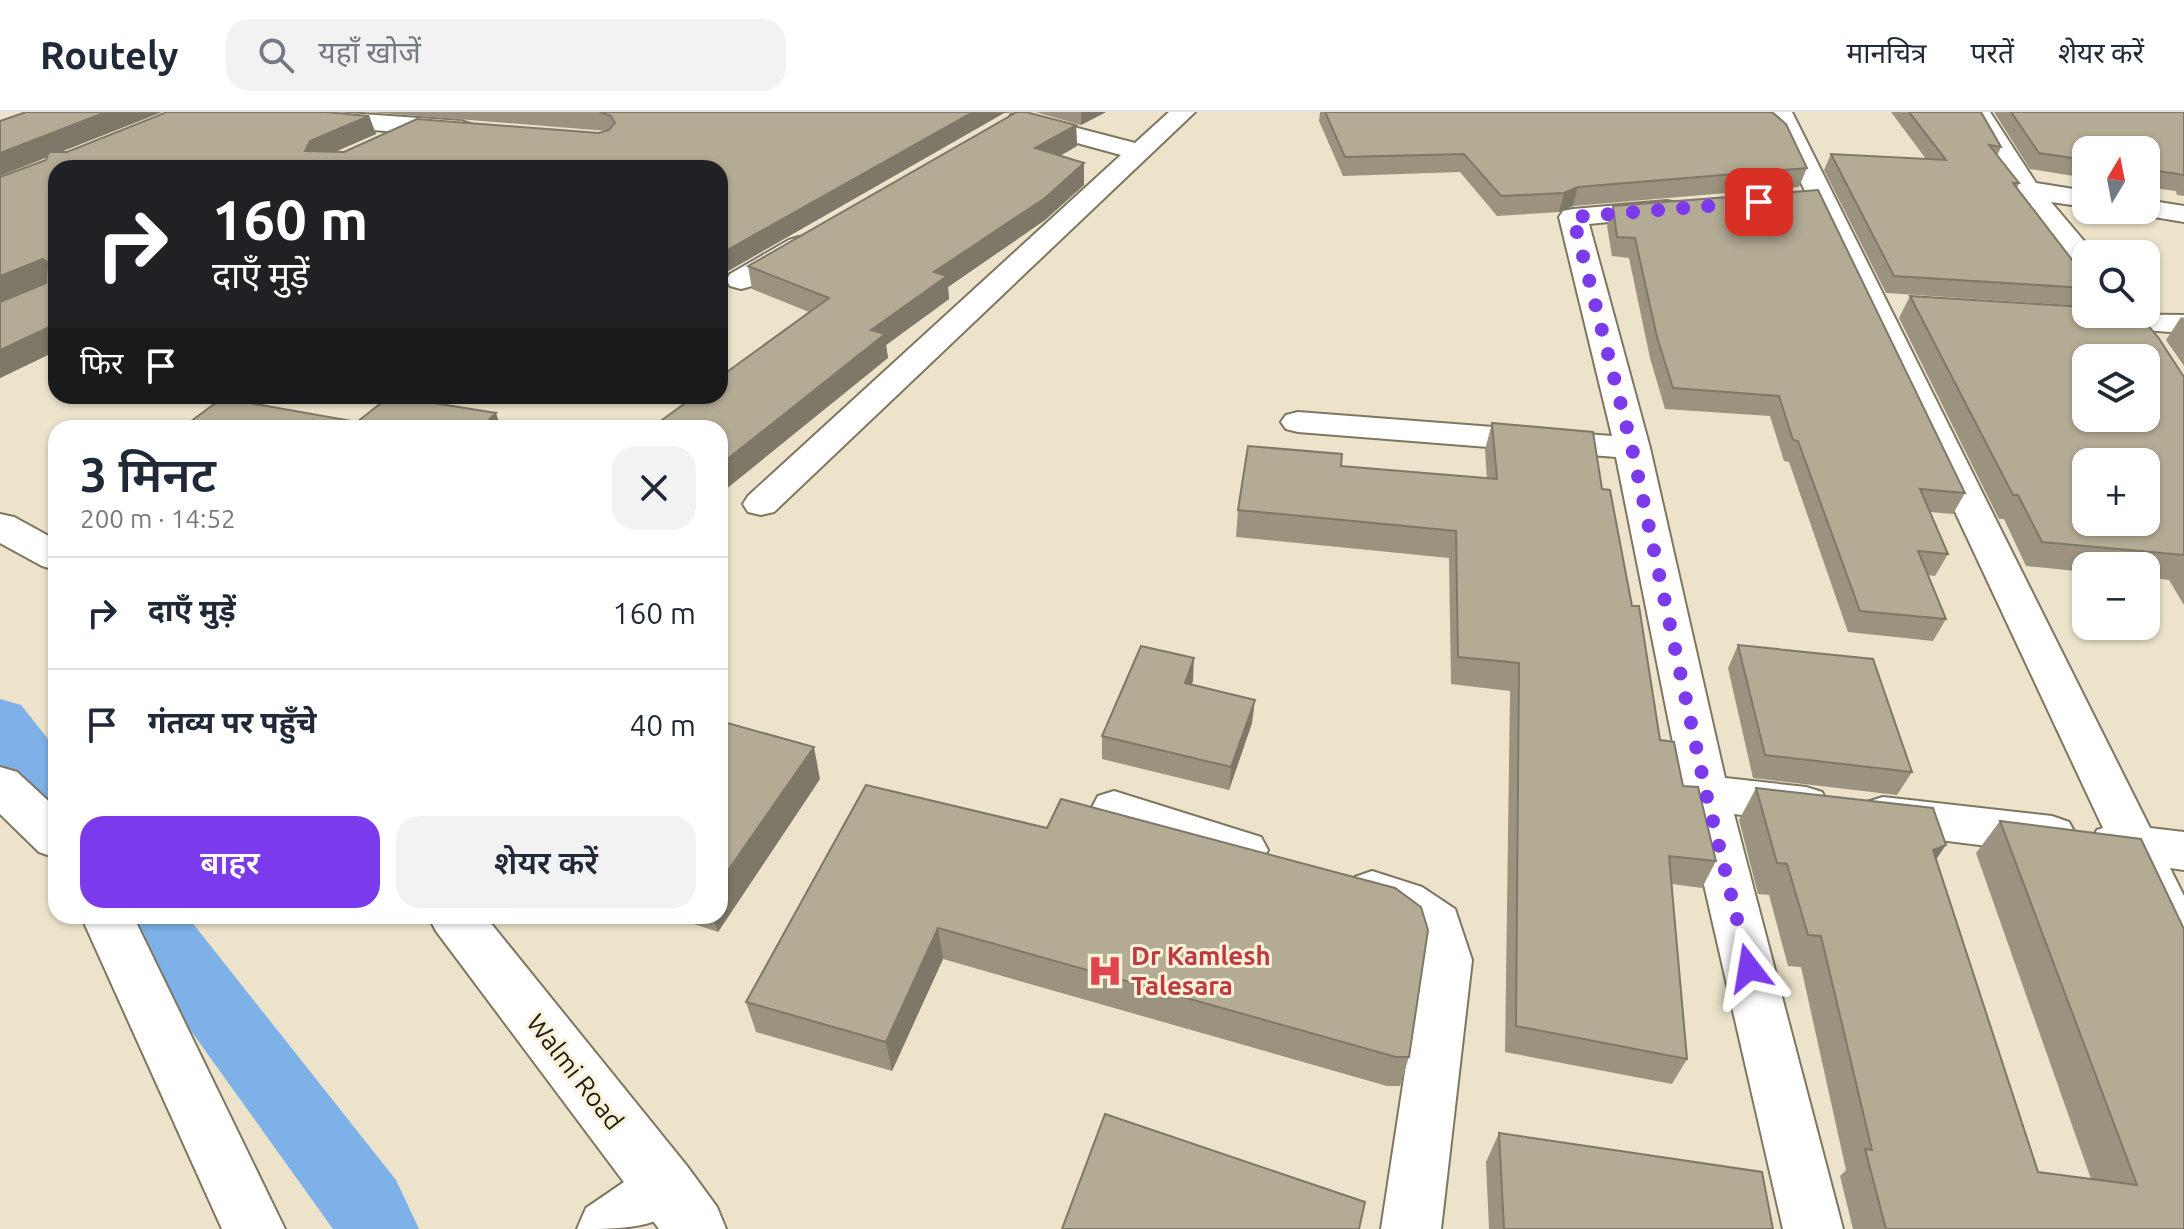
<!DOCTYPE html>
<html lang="hi">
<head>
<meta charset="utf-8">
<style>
	body { margin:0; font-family:Ubuntu,"Noto Sans Devanagari",sans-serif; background:#f2f2f3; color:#1f2937; height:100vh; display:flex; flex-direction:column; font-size:30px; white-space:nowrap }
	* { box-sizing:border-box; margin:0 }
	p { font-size:26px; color:#747a83 }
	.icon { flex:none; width:44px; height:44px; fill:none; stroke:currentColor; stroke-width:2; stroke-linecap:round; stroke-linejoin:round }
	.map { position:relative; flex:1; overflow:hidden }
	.side { position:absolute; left:48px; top:308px; width:680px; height:504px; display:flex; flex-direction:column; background:#fff; border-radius:24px; box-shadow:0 2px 6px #0004 }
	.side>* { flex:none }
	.banner { position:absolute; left:48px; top:48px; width:680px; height:244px; border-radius:24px; box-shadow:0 2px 6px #0004; background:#202124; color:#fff; overflow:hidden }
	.needle { width:52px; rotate:10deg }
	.fabs { position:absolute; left:2072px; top:24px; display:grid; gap:16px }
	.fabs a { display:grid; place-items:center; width:88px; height:88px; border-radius:16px; background:#fff; box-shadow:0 2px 6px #0004; font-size:40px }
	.pin { position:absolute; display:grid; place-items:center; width:68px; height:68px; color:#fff; margin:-34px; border-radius:16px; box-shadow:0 4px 12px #0006 }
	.me { position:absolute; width:88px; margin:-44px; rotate:346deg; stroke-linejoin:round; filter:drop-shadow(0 0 6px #0008) }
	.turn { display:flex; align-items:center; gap:28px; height:168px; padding:0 32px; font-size:36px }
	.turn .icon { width:104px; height:104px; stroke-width:2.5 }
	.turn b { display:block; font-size:56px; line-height:68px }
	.then { display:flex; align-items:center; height:76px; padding:0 32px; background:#0003; gap:16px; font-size:30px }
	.round { display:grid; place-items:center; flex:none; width:84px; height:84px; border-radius:24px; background:#f2f2f3 }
	.headline { display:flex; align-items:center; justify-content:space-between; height:136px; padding:0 32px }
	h1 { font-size:48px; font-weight:600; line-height:60px }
	.button { display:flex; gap:16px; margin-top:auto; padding:16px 32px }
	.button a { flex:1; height:92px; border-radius:24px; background:#7c3aed; color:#fff; font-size:32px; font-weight:600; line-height:92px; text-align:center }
	.button a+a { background:#f2f2f3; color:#1f2937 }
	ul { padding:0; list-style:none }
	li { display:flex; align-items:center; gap:24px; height:112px; padding:0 32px; border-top:2px solid #e0e1e3 }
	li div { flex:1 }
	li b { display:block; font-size:30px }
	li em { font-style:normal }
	header { display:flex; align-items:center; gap:48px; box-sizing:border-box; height:112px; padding:0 40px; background:#fff; border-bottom:2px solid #e0e1e3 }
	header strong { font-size:38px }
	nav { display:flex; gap:44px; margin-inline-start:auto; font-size:28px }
	.search { width:560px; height:72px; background:#f2f2f3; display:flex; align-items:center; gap:20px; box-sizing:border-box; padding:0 28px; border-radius:24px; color:#747a83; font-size:30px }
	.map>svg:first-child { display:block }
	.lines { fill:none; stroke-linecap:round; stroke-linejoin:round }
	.canal { fill:#7db1e8; fill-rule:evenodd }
	.minor-casing { stroke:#7e7660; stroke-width:4 }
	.tertiary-casing { stroke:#7e7660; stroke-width:4 }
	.minor { fill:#fff; fill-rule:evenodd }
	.tertiary { fill:#fff; fill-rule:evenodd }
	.wall { fill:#9b937f }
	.shaded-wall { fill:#7e7868 }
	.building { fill:#b4ab94; stroke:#7e7868; stroke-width:2; fill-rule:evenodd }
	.route { stroke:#7c3aed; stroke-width:14; stroke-dasharray:0 25.2 }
	.labels { text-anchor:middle; stroke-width:6; stroke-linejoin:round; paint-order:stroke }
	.near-health-label { font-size:26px; font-weight:bold; fill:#be3a42; stroke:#faf1d7; text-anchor:start }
	.near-street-label { font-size:26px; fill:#1f1c13; stroke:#faf1d7 }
</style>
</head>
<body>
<header>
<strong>Routely</strong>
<div class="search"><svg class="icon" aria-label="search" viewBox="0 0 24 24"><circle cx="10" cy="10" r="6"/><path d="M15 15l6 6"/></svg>यहाँ खोजें</div>
<nav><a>मानचित्र</a><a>परतें</a><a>शेयर करें</a></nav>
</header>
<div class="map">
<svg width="2184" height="1117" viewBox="0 0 2184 1117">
	<rect width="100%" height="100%" fill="#ece3ca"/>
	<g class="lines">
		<!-- canal -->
		<g class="canal">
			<path d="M0 587 21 593 56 637V707L34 700 0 654Z"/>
			<path d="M113 804H187L396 1068 419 1117H333L123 824Z"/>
		</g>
		<!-- minor casing -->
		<g class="minor-casing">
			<g id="minor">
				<path d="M222 0H334L461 9 470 12 474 17 470 22 461 25 234 7 225 5Z"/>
				<path d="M1169 0H1195L774 400 761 403 748 400 743 392 748 384 1121 43 1011 13 1008 8 1011 3 1020 1 1135 31Z"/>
				<path d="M1768 0H1792L2150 716 2184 720V758L2170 756 2184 784V857L2166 850 2119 750 2097 744 2090 731 2097 718 2103 716Z"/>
				<path d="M1966 0H1990L2036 71 2086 79V95L2051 90 2095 142H2086V159L2076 156 2017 84Z"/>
				<path d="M2146 88 2184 94V110L2136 102 2134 98H2146Z"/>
				<path d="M1667 89 1677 91 1681 97 1677 103 1589 112 1650 336 1725 666 1806 675 1822 680 1829 693 1822 706 1806 711 1734 702 1843 1117H1783L1683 681 1616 345 1298 320 1286 317 1281 310 1286 303 1298 300 1612 324 1559 105 1563 99 1573 97Z"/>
				<path d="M799 125 809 128 813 134 809 140 752 174 741 177 730 174 726 168 730 162 789 128Z"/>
				<path d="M2086 197V202L2184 203V221L2077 213 2072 206 2077 199Z"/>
				<path d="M1114 679 1261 725 1268 738 1261 751 1244 757 1098 710 1091 697 1098 684Z"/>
				<path d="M1883 685 2052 704 2069 710 2076 723 2069 736 2052 742 1883 721 1867 716 1860 703 1867 690Z"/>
				<path d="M1372 759 1422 775 1455 797 1472 848 1441 1117H1381L1422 848 1415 824 1389 804 1355 793 1348 779 1355 765Z"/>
				<path d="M666 1047 686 1055 695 1075C672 1117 628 1117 577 1117L586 1096 646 1055Z"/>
			</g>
		</g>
		<!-- tertiary casing -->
		<g class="tertiary-casing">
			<g id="tertiary">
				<path d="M0 402 14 405 56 428V458L42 454 0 431Z"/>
				<path d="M0 655 17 660 56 696V746L39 740 0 702Z"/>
				<path d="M81 804H133L285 1117H222Z"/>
				<path d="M428 804H485L687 1054 717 1095 726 1117H659L436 819Z"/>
			</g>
		</g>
		<!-- minor -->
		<use href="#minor" class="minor"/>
		<!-- tertiary -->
		<use href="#tertiary" class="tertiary"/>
	</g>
	<!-- wall -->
	<g class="wall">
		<path d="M26 0H162L60 40 369 4 376 22 335 40 599 21 607 19 369 0H1014L1004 1 728 159 724 165 720 164V56H56V239L0 266 46 171 0 190V65L46 48 47 45Z"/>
		<path d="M1035 0H1106L1081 13Z"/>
		<path d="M1320 0H1772L1807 56 1799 75 1573 94 1559 100 1497 104 1460 60 1343 64 1319 9Z"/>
		<path d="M1891 0H1981L2001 35 1997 44 2019 71 2017 76 2086 166V190L2084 194 1886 181 1824 58 1831 42 1926 47Z"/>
		<path d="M1994 0H2184V84L2177 83 2176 79 2146 75V38H2086V66L2030 57Z"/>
		<path d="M1076 13 1077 34 1060 44 1084 73 1045 108 948 175 949 187 886 233 888 246 809 200 752 177 748 154Z"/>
		<path d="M1613 94 1965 381 1953 402 1930 400 1948 442 1935 464 1928 463 1946 507 1933 529 1848 520 1789 350 1784 349 1770 304 1665 297 1650 246 1629 146 1612 144 1607 114Z"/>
		<path d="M1910 184 2184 265V493L2169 468 2146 465V454H2086V460L2026 454 2004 407H1999L1899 206Z"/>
		<path d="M2181 205 2184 206V254L2166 228Z"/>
		<path d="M1492 311 1602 377 1632 494 1660 628 1683 674 1716 749 1702 776 1672 772 1687 947 1672 972 1505 940 1510 579 1451 572 1449 446 1236 425 1238 398 1341 354 1487 367 1485 338Z"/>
		<path d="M1738 533 1912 660 1897 683 1753 666 1728 556Z"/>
		<path d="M1193 569 1191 573 1252 611 1229 678 1102 647V624Z"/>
		<path d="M820 667 718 820 670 804H720Z"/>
		<path d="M866 673 1409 945 1400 974H1387L943 847 892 959 756 920 746 890Z"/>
		<path d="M1756 676 1936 747 2038 1060 2091 1067 1976 741 2000 709 2184 1117H1853L1840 1064 1846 1058 1801 855 1788 854 1769 783 1758 782 1739 708Z"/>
		<path d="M1499 1021 1773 1117H1489L1486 1050Z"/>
	</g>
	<!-- shaded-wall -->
	<g class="shaded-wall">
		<path d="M106 0H162L0 64V41Z"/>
		<path d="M973 0H1014L1004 1 728 159 724 165 720 145 724 140Z"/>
		<path d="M1081 0H1106L1081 13Z"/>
		<path d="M369 4 376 22 318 47 305 39 310 29Z"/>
		<path d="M1076 13 1077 34 1035 58V36Z"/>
		<path d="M1084 51V73L1045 108 948 175 949 187 886 233 888 246 720 382V353L871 218 934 160Z"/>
		<path d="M1578 75 1573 94 1559 100 1564 81Z"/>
		<path d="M43 147 55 167 0 190V164Z"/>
		<path d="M56 212V239L0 266V238Z"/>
		<path d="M496 301 501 316H481Z"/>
		<path d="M1194 546 1193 569 1183 594 1185 571Z"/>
		<path d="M1255 588 1252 611 1229 678 1231 655Z"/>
		<path d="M814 635 820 667 718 820 712 804H720V770Z"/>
		<path d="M1946 733 1924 765 1933 738Z"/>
		<path d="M938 816 943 847 892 959 886 930Z"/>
	</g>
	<!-- building -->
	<g class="building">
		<path d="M26 0H106L0 41V9Z"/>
		<path d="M167 0H325L369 4 310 29 305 39 344 40 417 7 599 21 609 18 615 11 611 4 600 0H973L724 140 720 145V56H501L496 54 492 56H56V212L0 238V190L46 171 47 150 43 147 0 164V65L46 48 49 40H67Z"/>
		<path d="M1017 0H1026L1076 13 1035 36 1084 51 1045 86 934 160 947 164 871 218 885 222 720 353V316H651L695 284H720V265L829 186 748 154Z"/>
		<path d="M1325 0H1772L1786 12 1807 56 1578 75 1564 81 1501 84 1464 42 1345 45Z"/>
		<path d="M1909 0H1981L2001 35 1989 33 2019 71H2013L2086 166V176L1894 164 1831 42 1946 48Z"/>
		<path d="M2011 0H2184V63L2146 57V38H2086V48L2039 41Z"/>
		<path d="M1818 78 1965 381 1920 377 1948 442 1918 439 1946 507 1860 499 1798 329 1793 328 1779 284 1673 276 1657 225 1635 126 1617 125 1613 94Z"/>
		<path d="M1910 184 2086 195V202H2138L2158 225 2184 265V443L2042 430 2018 383H2013ZM2086 246H2146V306H2086ZM2086 350H2146V410H2086Z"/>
		<path d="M390 284 496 301 481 316H182L222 286 357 310Z"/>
		<path d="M1492 311 1593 320 1602 377 1610 378 1632 494H1639L1660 628 1674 630 1683 674 1698 675 1716 749 1669 744 1687 947 1516 914 1519 551 1458 545 1456 419 1238 398 1248 334 1342 342 1341 354 1497 367Z"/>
		<path d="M1738 533 1873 547 1912 660 1765 643Z"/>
		<path d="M1141 534 1194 546 1185 571 1255 588 1231 655 1102 624Z"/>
		<path d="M720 609 814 635 720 770Z"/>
		<path d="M866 673 1047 716 1061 687 1395 776 1421 795 1428 818 1409 945H1396L938 816 886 930 746 890Z"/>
		<path d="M1756 676 1933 696 1946 733 1933 738 2038 1060 2137 1073 2000 709 2141 727 2184 817V1117H1886L1865 1037 1872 1038 1821 824 1808 823 1787 752 1777 751Z"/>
		<path d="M1105 1002 1365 1090 1359 1117H1062Z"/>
		<path d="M1499 1021 1762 1060 1773 1117H1504Z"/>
	</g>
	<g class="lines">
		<!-- route -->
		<path class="route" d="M1749 856 1706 681 1632 336 1573 105 1759 90"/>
	</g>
	<!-- icons -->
	<defs>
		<g id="hospital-bare" transform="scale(2.76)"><path d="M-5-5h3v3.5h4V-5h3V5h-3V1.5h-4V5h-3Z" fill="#e0444e" stroke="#faf1d7" stroke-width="2.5" paint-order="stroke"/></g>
	</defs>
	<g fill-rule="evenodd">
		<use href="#hospital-bare" x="1105" y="859"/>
	</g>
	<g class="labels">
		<!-- near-health labels -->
		<g class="near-health-label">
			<text x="1131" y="853">Dr Kamlesh<tspan x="1131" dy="30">Talesara</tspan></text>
		</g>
		<!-- near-street labels -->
		<g class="near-street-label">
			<text transform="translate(575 960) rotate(52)" y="9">Walmi Road</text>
		</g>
	</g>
</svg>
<div class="fabs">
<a><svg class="needle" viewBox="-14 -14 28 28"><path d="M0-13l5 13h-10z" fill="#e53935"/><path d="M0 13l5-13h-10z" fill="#747a83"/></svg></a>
<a><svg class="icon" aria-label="search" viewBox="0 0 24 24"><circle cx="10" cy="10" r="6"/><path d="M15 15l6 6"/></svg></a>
<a><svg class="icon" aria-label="layers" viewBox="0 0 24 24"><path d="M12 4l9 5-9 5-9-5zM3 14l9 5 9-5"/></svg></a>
<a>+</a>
<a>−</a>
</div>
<div class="pin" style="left:1759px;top:90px;background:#d93025"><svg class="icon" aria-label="arrive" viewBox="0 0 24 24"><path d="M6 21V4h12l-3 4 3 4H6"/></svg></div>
<svg class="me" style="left:1749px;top:856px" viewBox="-20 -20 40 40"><path d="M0-17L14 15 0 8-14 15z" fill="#7c3aed" stroke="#fff" stroke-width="4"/></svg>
<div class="banner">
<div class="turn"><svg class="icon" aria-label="right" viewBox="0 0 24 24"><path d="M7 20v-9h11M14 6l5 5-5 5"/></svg><div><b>160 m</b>दाएँ मुड़ें</div></div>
<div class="then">फिर<svg class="icon" aria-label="arrive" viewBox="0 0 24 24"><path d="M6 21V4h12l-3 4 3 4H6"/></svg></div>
</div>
<section class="side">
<div class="headline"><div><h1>3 मिनट</h1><p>200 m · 14:52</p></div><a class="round"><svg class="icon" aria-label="close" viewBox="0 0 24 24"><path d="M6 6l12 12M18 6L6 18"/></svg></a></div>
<ul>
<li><svg class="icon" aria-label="right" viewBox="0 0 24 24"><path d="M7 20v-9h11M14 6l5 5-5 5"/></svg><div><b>दाएँ मुड़ें</b></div><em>160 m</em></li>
<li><svg class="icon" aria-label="arrive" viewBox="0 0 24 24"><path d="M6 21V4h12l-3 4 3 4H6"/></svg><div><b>गंतव्य पर पहुँचे</b></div><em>40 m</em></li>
</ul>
<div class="button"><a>बाहर</a><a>शेयर करें</a></div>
</section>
</div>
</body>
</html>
